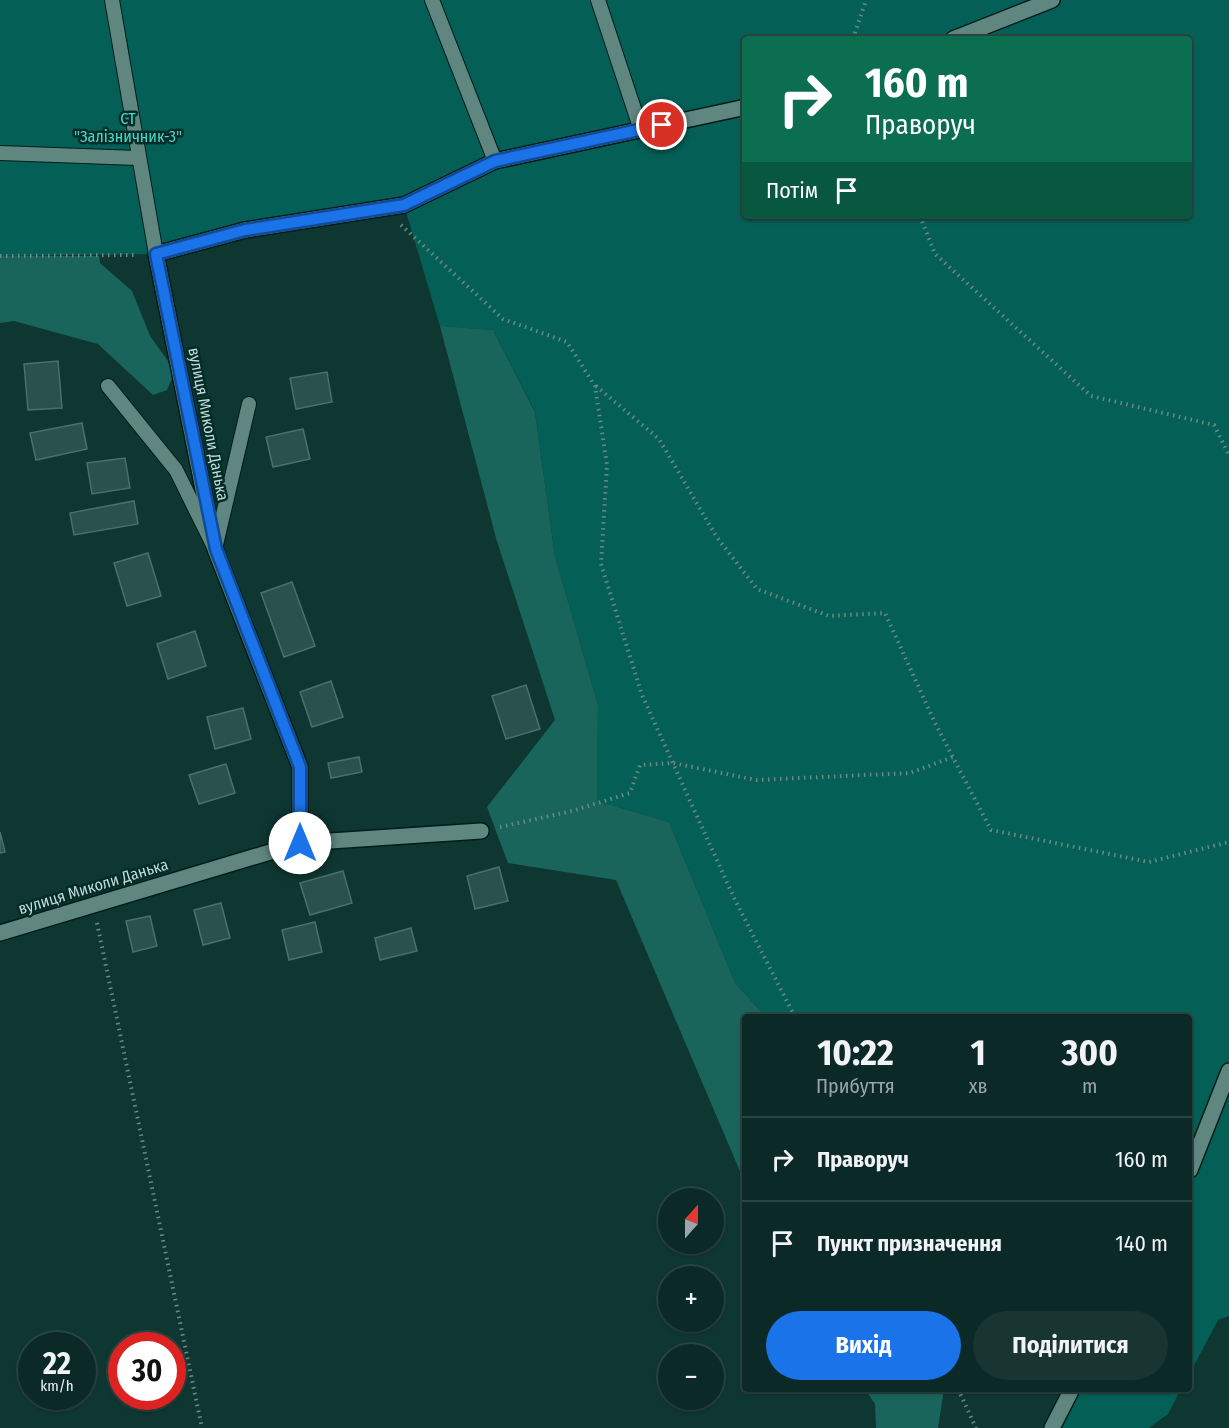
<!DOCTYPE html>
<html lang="uk">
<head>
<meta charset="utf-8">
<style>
	body { margin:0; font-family:"Fira Sans Condensed",sans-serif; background:#193532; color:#f1f3f6; height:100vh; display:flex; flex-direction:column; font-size:22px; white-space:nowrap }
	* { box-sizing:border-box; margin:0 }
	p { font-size:20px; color:#9aa6a7 }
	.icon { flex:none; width:33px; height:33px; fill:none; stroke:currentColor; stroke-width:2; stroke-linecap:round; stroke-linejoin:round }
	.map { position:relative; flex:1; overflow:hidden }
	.panel { position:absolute; left:742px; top:1014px; width:450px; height:378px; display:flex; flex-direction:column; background:#0b2926; border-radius:6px; box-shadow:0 2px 4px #0004,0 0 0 2px #2b4543 }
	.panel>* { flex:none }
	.banner { position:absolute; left:742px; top:36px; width:450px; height:183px; border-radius:6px; box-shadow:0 2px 4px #0004,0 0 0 2px #2b4543; background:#0b6e4f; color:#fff; overflow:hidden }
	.needle { width:39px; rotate:21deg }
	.buttons { position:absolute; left:658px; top:1188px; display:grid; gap:12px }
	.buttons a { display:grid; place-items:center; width:66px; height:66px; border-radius:50%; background:#0b2926; box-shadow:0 2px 4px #0004,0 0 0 2px #2b4543; font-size:30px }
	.speed { position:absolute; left:18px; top:1332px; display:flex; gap:12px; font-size:30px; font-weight:700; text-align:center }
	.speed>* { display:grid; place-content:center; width:78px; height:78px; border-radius:50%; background:#0b2926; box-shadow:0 2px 4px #0004,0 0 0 2px #2b4543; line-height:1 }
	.speed small { font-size:15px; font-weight:400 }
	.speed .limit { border:9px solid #d22; background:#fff; color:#111 }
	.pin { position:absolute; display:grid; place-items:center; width:51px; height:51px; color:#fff; margin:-26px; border:3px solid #fff; border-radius:50%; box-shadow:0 2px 6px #0007 }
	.me { position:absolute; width:66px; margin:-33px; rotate:0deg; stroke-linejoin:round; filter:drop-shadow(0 0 4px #0008) }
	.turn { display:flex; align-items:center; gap:21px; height:126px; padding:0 24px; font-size:27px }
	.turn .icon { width:78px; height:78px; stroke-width:2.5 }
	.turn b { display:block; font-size:42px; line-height:51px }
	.then { display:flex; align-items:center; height:57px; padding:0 24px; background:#0003; gap:12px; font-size:22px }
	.eta { display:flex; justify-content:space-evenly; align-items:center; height:102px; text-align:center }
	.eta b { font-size:36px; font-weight:700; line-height:42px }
	.action { display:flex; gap:12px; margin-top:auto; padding:12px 24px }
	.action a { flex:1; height:69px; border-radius:36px; background:#1a73e8; color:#fff; font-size:24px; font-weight:700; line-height:69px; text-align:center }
	.action a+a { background:#193532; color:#f1f3f6 }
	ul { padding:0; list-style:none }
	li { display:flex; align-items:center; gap:18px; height:84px; padding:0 24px; border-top:2px solid #2b4543 }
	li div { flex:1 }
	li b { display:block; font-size:22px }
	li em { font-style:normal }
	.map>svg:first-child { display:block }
	.green { fill:#046057; fill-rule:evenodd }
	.forest { fill:#19655c }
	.building { fill:#2a514b; stroke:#49706a; stroke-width:1.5 }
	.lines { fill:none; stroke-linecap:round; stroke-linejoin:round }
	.service-casing { stroke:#001d19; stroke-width:16 }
	.minor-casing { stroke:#001d19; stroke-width:18 }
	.path { stroke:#6b8985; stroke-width:4; stroke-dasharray:1.5 4.5; stroke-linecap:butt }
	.service { stroke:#5f8780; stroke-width:14 }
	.minor { stroke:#5f8780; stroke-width:15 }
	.route-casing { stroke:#114b97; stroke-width:15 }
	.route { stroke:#1a73e8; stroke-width:10 }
	.labels { text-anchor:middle; stroke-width:5; stroke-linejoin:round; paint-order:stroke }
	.park-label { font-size:16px; fill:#4bd7c6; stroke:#032d28 }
	.street-label { font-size:16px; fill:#c5dad6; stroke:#032d28 }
</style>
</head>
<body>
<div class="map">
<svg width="1229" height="1428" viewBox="0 0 1229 1428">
	<rect width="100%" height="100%" fill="#0f3732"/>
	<!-- green -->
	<g class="green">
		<path d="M0 0H1229V1316L1218 1320 1190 1373V1017H766L735 983 669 822 597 801 598 705 555 557 535 411 493 330 440 326 404 205 156 254 0 256ZM746 39H1190V216H746Z"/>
		<path d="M1072 1389H1181L1168 1414 1149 1428H1060Z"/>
	</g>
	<!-- forest -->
	<g class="forest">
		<path d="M0 256H99L100 263 132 291 150 336 168 361 173 376 167 390 153 395 98 344 14 321 0 323Z"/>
		<path d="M440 326 493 330 535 412 555 557 598 705 597 801 669 822 735 983 766 1017H746L745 1183 616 880 508 863 487 807 555 720 496 538Z"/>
		<path d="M865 1389H944L938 1428H876L875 1404Z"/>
	</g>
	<!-- building -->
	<g class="building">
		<path d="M58 361 62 408 28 410 24 364Z"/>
		<path d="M327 372 332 402 296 409 290 378Z"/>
		<path d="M82 423 87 449 36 460 30 433Z"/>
		<path d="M303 429 310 459 273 467 266 437Z"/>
		<path d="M125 458 130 488 92 494 87 463Z"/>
		<path d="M134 501 138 524 74 535 70 513Z"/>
		<path d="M148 553 161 596 127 606 114 563Z"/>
		<path d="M292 582 315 646 284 657 261 593Z"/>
		<path d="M195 631 206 666 168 679 157 644Z"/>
		<path d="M331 681 343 717 312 727 300 692Z"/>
		<path d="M526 685 540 729 506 739 492 696Z"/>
		<path d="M243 708 251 739 215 749 207 717Z"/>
		<path d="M359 757 362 772 331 778 328 763Z"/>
		<path d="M226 764 235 793 199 804 189 775Z"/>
		<path d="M0 832 5 852 0 853Z"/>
		<path d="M499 867 508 901 475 909 467 876Z"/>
		<path d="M343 871 352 903 310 915 300 883Z"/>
		<path d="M221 903 230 938 203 945 194 910Z"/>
		<path d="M150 916 157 946 133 952 126 921Z"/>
		<path d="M315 922 322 952 289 960 282 930Z"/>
		<path d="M411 928 417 951 380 960 375 938Z"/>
	</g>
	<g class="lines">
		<!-- service casing -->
		<g class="service-casing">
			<g id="service">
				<path d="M112 0 156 254"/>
				<path d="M432 0 495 161"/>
				<path d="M598 0 641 130"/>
				<path d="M0 153 138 158"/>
				<path d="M108 386 176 470 215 549 249 404"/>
			</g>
		</g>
		<!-- minor casing -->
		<g class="minor-casing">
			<g id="minor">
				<path d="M953 39 1052 0"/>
				<path d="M300 843V767L215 549 156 254 245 230 404 205 495 161 746 107"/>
				<path d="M0 933 300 843 481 831"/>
				<path d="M1190 1170 1229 1071"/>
				<path d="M1052 1428 1072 1389"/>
			</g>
		</g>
		<!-- path -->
		<g class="path">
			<path d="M853 39 866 0"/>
			<path d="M920 216 935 254 1091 396 1214 425 1229 455"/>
			<path d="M401 225 503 319 567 342 595 386 607 465 601 564 642 695 735 900 795 1017"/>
			<path d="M0 256 137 255"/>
			<path d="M596 386 659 439 716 536 757 589 829 616 885 613 935 723 991 830 1149 862 1229 842"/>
			<path d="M500 827 572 811 630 793 640 765 673 763 756 780 910 773 953 757"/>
			<path d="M97 923 202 1428"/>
			<path d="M958 1389 976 1428"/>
		</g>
		<!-- service -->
		<use href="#service" class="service"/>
		<!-- minor -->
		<use href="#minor" class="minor"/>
	</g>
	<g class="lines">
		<!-- route casing -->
		<g class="route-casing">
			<path id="route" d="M300 843V767L216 549 156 254 245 230 404 205 495 161 662 125"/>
		</g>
		<!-- route -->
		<use href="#route" class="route"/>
	</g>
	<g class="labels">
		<!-- park labels -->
		<g class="park-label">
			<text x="128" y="124">СТ<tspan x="128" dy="18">"Залізничник-3"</tspan></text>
		</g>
		<!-- street labels -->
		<g class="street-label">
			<text transform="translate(209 424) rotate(79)" y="6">вулиця Миколи Данька</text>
			<text transform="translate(93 886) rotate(-17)" y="6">вулиця Миколи Данька</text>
		</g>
	</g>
</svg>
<div class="buttons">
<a><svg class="needle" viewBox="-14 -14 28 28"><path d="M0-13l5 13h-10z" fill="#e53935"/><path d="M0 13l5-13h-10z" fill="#9aa6a7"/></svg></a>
<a>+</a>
<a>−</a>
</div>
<div class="speed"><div>22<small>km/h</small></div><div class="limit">30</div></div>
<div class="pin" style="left:662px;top:125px;background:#d93025"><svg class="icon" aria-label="arrive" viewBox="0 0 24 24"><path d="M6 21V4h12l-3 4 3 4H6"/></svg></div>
<svg class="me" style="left:300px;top:843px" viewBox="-20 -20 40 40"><circle r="19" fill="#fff"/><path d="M0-13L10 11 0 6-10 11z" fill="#1a73e8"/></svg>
<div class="banner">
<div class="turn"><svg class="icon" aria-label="right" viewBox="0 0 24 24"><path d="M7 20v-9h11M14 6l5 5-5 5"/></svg><div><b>160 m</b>Праворуч</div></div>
<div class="then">Потім<svg class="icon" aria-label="arrive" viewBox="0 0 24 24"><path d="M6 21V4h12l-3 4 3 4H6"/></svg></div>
</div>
<section class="panel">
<div class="eta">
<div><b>10:22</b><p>Прибуття</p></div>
<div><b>1</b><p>хв</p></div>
<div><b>300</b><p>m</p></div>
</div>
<ul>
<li><svg class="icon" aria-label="right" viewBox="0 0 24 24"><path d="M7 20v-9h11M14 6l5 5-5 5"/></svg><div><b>Праворуч</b></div><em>160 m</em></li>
<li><svg class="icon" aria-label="arrive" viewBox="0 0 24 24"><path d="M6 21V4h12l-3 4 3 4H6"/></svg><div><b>Пункт призначення</b></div><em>140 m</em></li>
</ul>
<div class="action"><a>Вихід</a><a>Поділитися</a></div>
</section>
</div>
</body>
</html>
